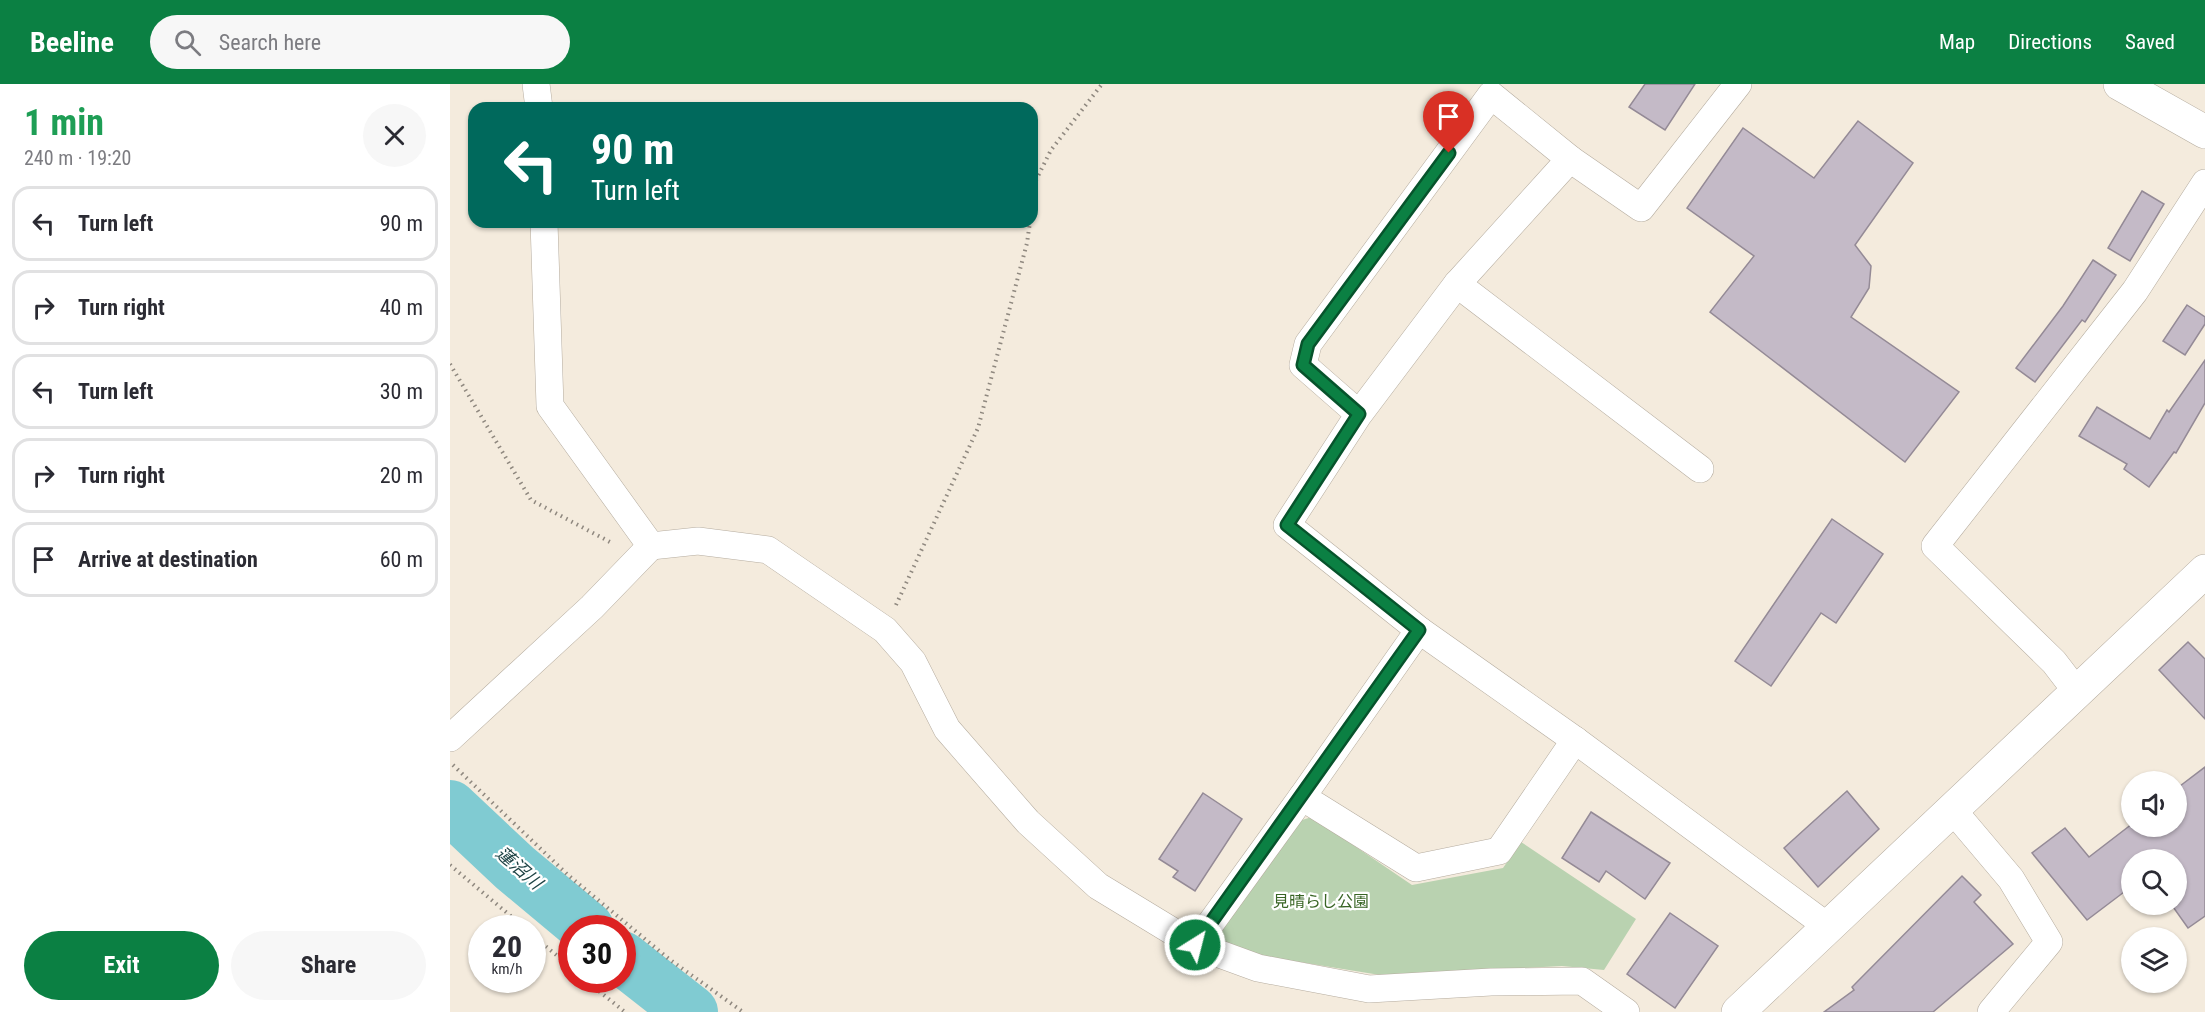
<!DOCTYPE html>
<html lang="en">
<head>
<meta charset="utf-8">
<style>
	body { margin:0; font-family:"Roboto Condensed","Noto Sans JP",sans-serif; background:#f7f7f7; color:#2b2b33; height:100vh; display:flex; flex-direction:column; font-size:22px; white-space:nowrap }
	* { box-sizing:border-box; margin:0 }
	p { font-size:20px; color:#7c7c81 }
	.icon { flex:none; width:33px; height:33px; fill:none; stroke:currentColor; stroke-width:2; stroke-linecap:round; stroke-linejoin:round }
	.map { position:relative; flex:1; overflow:hidden }
	.sheet { display:flex; flex-direction:column; background:#fff; width:450px }
	.sheet>* { flex:none }
	.guide { position:absolute; left:18px; top:18px; width:570px; height:126px; border-radius:18px; box-shadow:0 2px 4px #0004; background:#00695c; color:#fff; overflow:hidden }
	.controls { position:absolute; left:1671px; top:687px; display:grid; gap:12px }
	.controls a { display:grid; place-items:center; width:66px; height:66px; border-radius:50%; background:#fff; box-shadow:0 2px 4px #0004; font-size:30px }
	.speed { position:absolute; left:18px; top:831px; display:flex; gap:12px; font-size:30px; font-weight:700; text-align:center }
	.speed>* { display:grid; place-content:center; width:78px; height:78px; border-radius:50%; background:#fff; box-shadow:0 2px 4px #0004; line-height:1 }
	.speed small { font-size:15px; font-weight:400 }
	.speed .limit { border:9px solid #d22; background:#fff; color:#111 }
	.pin { position:absolute; display:grid; place-items:center; width:51px; height:51px; color:#fff; margin:-62px -26px; border-radius:50% 50% 50% 0; rotate:-45deg; box-shadow:0 0 6px #0007 }
	.pin .icon { rotate:45deg }
	.me { position:absolute; width:66px; margin:-33px; rotate:36deg; stroke-linejoin:round; filter:drop-shadow(0 0 4px #0008) }
	.turn { display:flex; align-items:center; gap:21px; height:126px; padding:0 24px; font-size:27px }
	.turn .icon { width:78px; height:78px; stroke-width:2.5 }
	.turn b { display:block; font-size:42px; line-height:51px }
	.round { display:grid; place-items:center; flex:none; width:63px; height:63px; border-radius:32px; background:#f7f7f7 }
	.head { display:flex; align-items:center; justify-content:space-between; height:102px; padding:0 24px }
	h1 { font-size:36px; font-weight:700; line-height:45px; color:#1e9e55 }
	.action { display:flex; gap:12px; margin-top:auto; padding:12px 24px }
	.action a { flex:1; height:69px; border-radius:36px; background:#0b8043; color:#fff; font-size:24px; font-weight:700; line-height:69px; text-align:center }
	.action a+a { background:#f7f7f7; color:#2b2b33 }
	ul { padding:0; list-style:none }
	li { display:flex; align-items:center; gap:18px; height:75px; margin:0 12px 9px; padding:0 12px; border:3px solid #e1e1e2; border-radius:18px }
	li div { flex:1 }
	li b { display:block; font-size:22px }
	li em { font-style:normal }
	header { display:flex; align-items:center; gap:36px; box-sizing:border-box; height:84px; padding:0 30px; background:#0b8043; color:#fff }
	header strong { font-size:28px }
	nav { display:flex; gap:33px; margin-inline-start:auto; font-size:21px }
	.search { width:420px; height:54px; background:#f7f7f7; display:flex; align-items:center; gap:15px; box-sizing:border-box; padding:0 21px; border-radius:33px; color:#7c7c81; font-size:22px }
	main { display:flex; flex:1; min-height:0 }
	.map>svg:first-child { display:block }
	.green { fill:#b9d2b0 }
	.lines { fill:none; stroke-linecap:round; stroke-linejoin:round }
	.river { stroke:#80cbd2; stroke-width:54 }
	.building { fill:#c4bac7; stroke:#948a96; stroke-width:1.5 }
	.street-casing { stroke:#b5ac9f; stroke-width:28 }
	.secondary-casing { stroke:#b5ac9f; stroke-width:34 }
	.path { stroke:#8f887f; stroke-width:4; stroke-dasharray:1.5 4.5; stroke-linecap:butt }
	.street { stroke:#fff; stroke-width:27 }
	.secondary { stroke:#fff; stroke-width:33 }
	.route-casing { stroke:#07532c; stroke-width:15 }
	.route { stroke:#0b8043; stroke-width:10 }
	.labels { text-anchor:middle; stroke-width:4.5; stroke-linejoin:round; paint-order:stroke }
	.park-label { font-size:16px; fill:#396525; stroke:#fff }
	.water-label { font-size:18px; font-style:italic; fill:#1e4345; stroke:#fff }
</style>
</head>
<body>
<header>
<strong>Beeline</strong>
<div class="search"><svg class="icon" aria-label="search" viewBox="0 0 24 24"><circle cx="10" cy="10" r="6"/><path d="M15 15l6 6"/></svg>Search here</div>
<nav><a>Map</a><a>Directions</a><a>Saved</a></nav>
</header>
<main>
<section class="sheet">
<div class="head"><div><h1>1 min</h1><p>240 m · 19:20</p></div><a class="round"><svg class="icon" aria-label="close" viewBox="0 0 24 24"><path d="M6 6l12 12M18 6L6 18"/></svg></a></div>
<ul>
<li><svg class="icon" aria-label="left" viewBox="0 0 24 24"><path d="M17 20v-9H6M10 6l-5 5 5 5"/></svg><div><b>Turn left</b></div><em>90 m</em></li>
<li><svg class="icon" aria-label="right" viewBox="0 0 24 24"><path d="M7 20v-9h11M14 6l5 5-5 5"/></svg><div><b>Turn right</b></div><em>40 m</em></li>
<li><svg class="icon" aria-label="left" viewBox="0 0 24 24"><path d="M17 20v-9H6M10 6l-5 5 5 5"/></svg><div><b>Turn left</b></div><em>30 m</em></li>
<li><svg class="icon" aria-label="right" viewBox="0 0 24 24"><path d="M7 20v-9h11M14 6l5 5-5 5"/></svg><div><b>Turn right</b></div><em>20 m</em></li>
<li><svg class="icon" aria-label="arrive" viewBox="0 0 24 24"><path d="M6 21V4h12l-3 4 3 4H6"/></svg><div><b>Arrive at destination</b></div><em>60 m</em></li>
</ul>
<div class="action"><a>Exit</a><a>Share</a></div>
</section>
<div class="map">
<svg width="1755" height="928" viewBox="0 0 1755 928">
	<rect width="100%" height="100%" fill="#f4ebdd"/>
	<!-- green -->
	<path class="green" d="M862 733 962 801 1053 784 1071 758 1186 835 1154 886 1112 882 930 891 818 873 771 858 769 848 852 736Z"/>
	<g class="lines">
		<!-- river -->
		<g class="river">
			<path d="M0 723 65 784 137 844"/>
			<path d="M172 874 241 928"/>
		</g>
	</g>
	<!-- building -->
	<g class="building">
		<path d="M1195 0H1245L1215 46 1179 23Z"/>
		<path d="M1408 37 1463 79 1405 161 1421 182 1419 204 1401 233 1509 308 1455 378 1260 228 1304 172 1237 124 1293 44 1364 94Z"/>
		<path d="M1692 107 1714 120 1680 177 1658 164Z"/>
		<path d="M1643 176 1666 191 1635 238 1632 236 1585 298 1566 284 1613 222Z"/>
		<path d="M1737 221 1755 233V240L1735 271 1713 257Z"/>
		<path d="M1755 276V319L1726 369 1724 368 1699 403 1674 385 1677 380 1629 352 1647 323 1700 355 1717 326 1719 328Z"/>
		<path d="M1382 435 1433 470 1386 539 1371 529 1321 602 1285 577Z"/>
		<path d="M1738 558 1755 575V635L1709 586Z"/>
		<path d="M1755 683V832L1738 844 1721 820H1726V776H1682V802L1637 836 1582 769 1615 744 1639 773 1682 740V742H1726V705Z"/>
		<path d="M1397 707 1429 745 1368 803 1334 764Z"/>
		<path d="M753 709 792 735 745 807 723 793 728 787 709 775Z"/>
		<path d="M1141 728 1220 779 1195 815 1156 787 1149 798 1112 774Z"/>
		<path d="M1512 792 1531 811 1524 818 1563 860 1483 928H1374L1404 906 1402 903Z"/>
		<path d="M1220 829 1268 862 1225 924 1177 890Z"/>
	</g>
	<g class="lines">
		<!-- street casing -->
		<g class="street-casing">
			<g id="street">
				<path d="M86 0 89 24"/>
				<path d="M1120 75 1191 124 1288 0"/>
				<path d="M1007 200 1250 385"/>
				<path d="M909 330 853 281 858 260 1041 11 1120 75 1007 200 909 330 837 441 969 546 1125 656 1377 842"/>
				<path d="M201 462 248 457 318 466 435 546 463 578 497 645 578 738 648 802 745 861 808 884 919 905 1041 898 1132 897 1176 928"/>
				<path d="M969 546 852 713 966 784 1049 767 1125 656"/>
				<path d="M1627 608 1604 578 1485 462 1685 207 1755 99"/>
				<path d="M0 654 142 523 201 462 100 322 94 138"/>
				<path d="M1501 724 1561 795 1599 858 1541 928"/>
				<path d="M745 861 852 713"/>
			</g>
		</g>
		<!-- secondary casing -->
		<g class="secondary-casing">
			<g id="secondary">
				<path d="M1670 0 1755 48"/>
				<path d="M1288 928 1755 487"/>
			</g>
		</g>
		<!-- path -->
		<g class="path">
			<path d="M582 120 585 98 601 66 652 0"/>
			<path d="M0 280 81 416 160 458"/>
			<path d="M446 521 528 344 577 159 580 138"/>
			<path d="M3 681 118 791 219 875 293 928"/>
			<path d="M0 781 75 844"/>
			<path d="M82 851 122 884"/>
			<path d="M135 896 175 928"/>
		</g>
		<!-- street -->
		<use href="#street" class="street"/>
		<!-- secondary -->
		<use href="#secondary" class="secondary"/>
	</g>
	<g class="lines">
		<!-- route casing -->
		<g class="route-casing">
			<path id="route" d="M745 861 969 546 837 441 909 330 853 281 858 260 999 69"/>
		</g>
		<!-- route -->
		<use href="#route" class="route"/>
	</g>
	<g class="labels">
		<!-- park labels -->
		<g class="park-label">
			<text x="871" y="823">見晴らし公園</text>
		</g>
		<!-- water labels -->
		<g class="water-label">
			<text transform="translate(69 784) rotate(41)" y="6">蓮沼川</text>
		</g>
	</g>
</svg>
<div class="controls">
<a><svg class="icon" aria-label="sound" viewBox="0 0 24 24"><path d="M4 9h4l5-4v14l-5-4H4zM17 9q2 3 0 6"/></svg></a>
<a><svg class="icon" aria-label="search" viewBox="0 0 24 24"><circle cx="10" cy="10" r="6"/><path d="M15 15l6 6"/></svg></a>
<a><svg class="icon" aria-label="layers" viewBox="0 0 24 24"><path d="M12 4l9 5-9 5-9-5zM3 14l9 5 9-5"/></svg></a>
</div>
<div class="speed"><div>20<small>km/h</small></div><div class="limit">30</div></div>
<div class="pin" style="left:999px;top:69px;background:#d93025"><svg class="icon" aria-label="arrive" viewBox="0 0 24 24"><path d="M6 21V4h12l-3 4 3 4H6"/></svg></div>
<svg class="me" style="left:745px;top:861px" viewBox="-20 -20 40 40"><circle r="17" fill="#0b8043" stroke="#fff" stroke-width="3"/><path d="M0-11L8 9 0 5-8 9z" fill="#fff"/></svg>
<div class="guide">
<div class="turn"><svg class="icon" aria-label="left" viewBox="0 0 24 24"><path d="M17 20v-9H6M10 6l-5 5 5 5"/></svg><div><b>90 m</b>Turn left</div></div>
</div>
</div>
</main>
</body>
</html>
